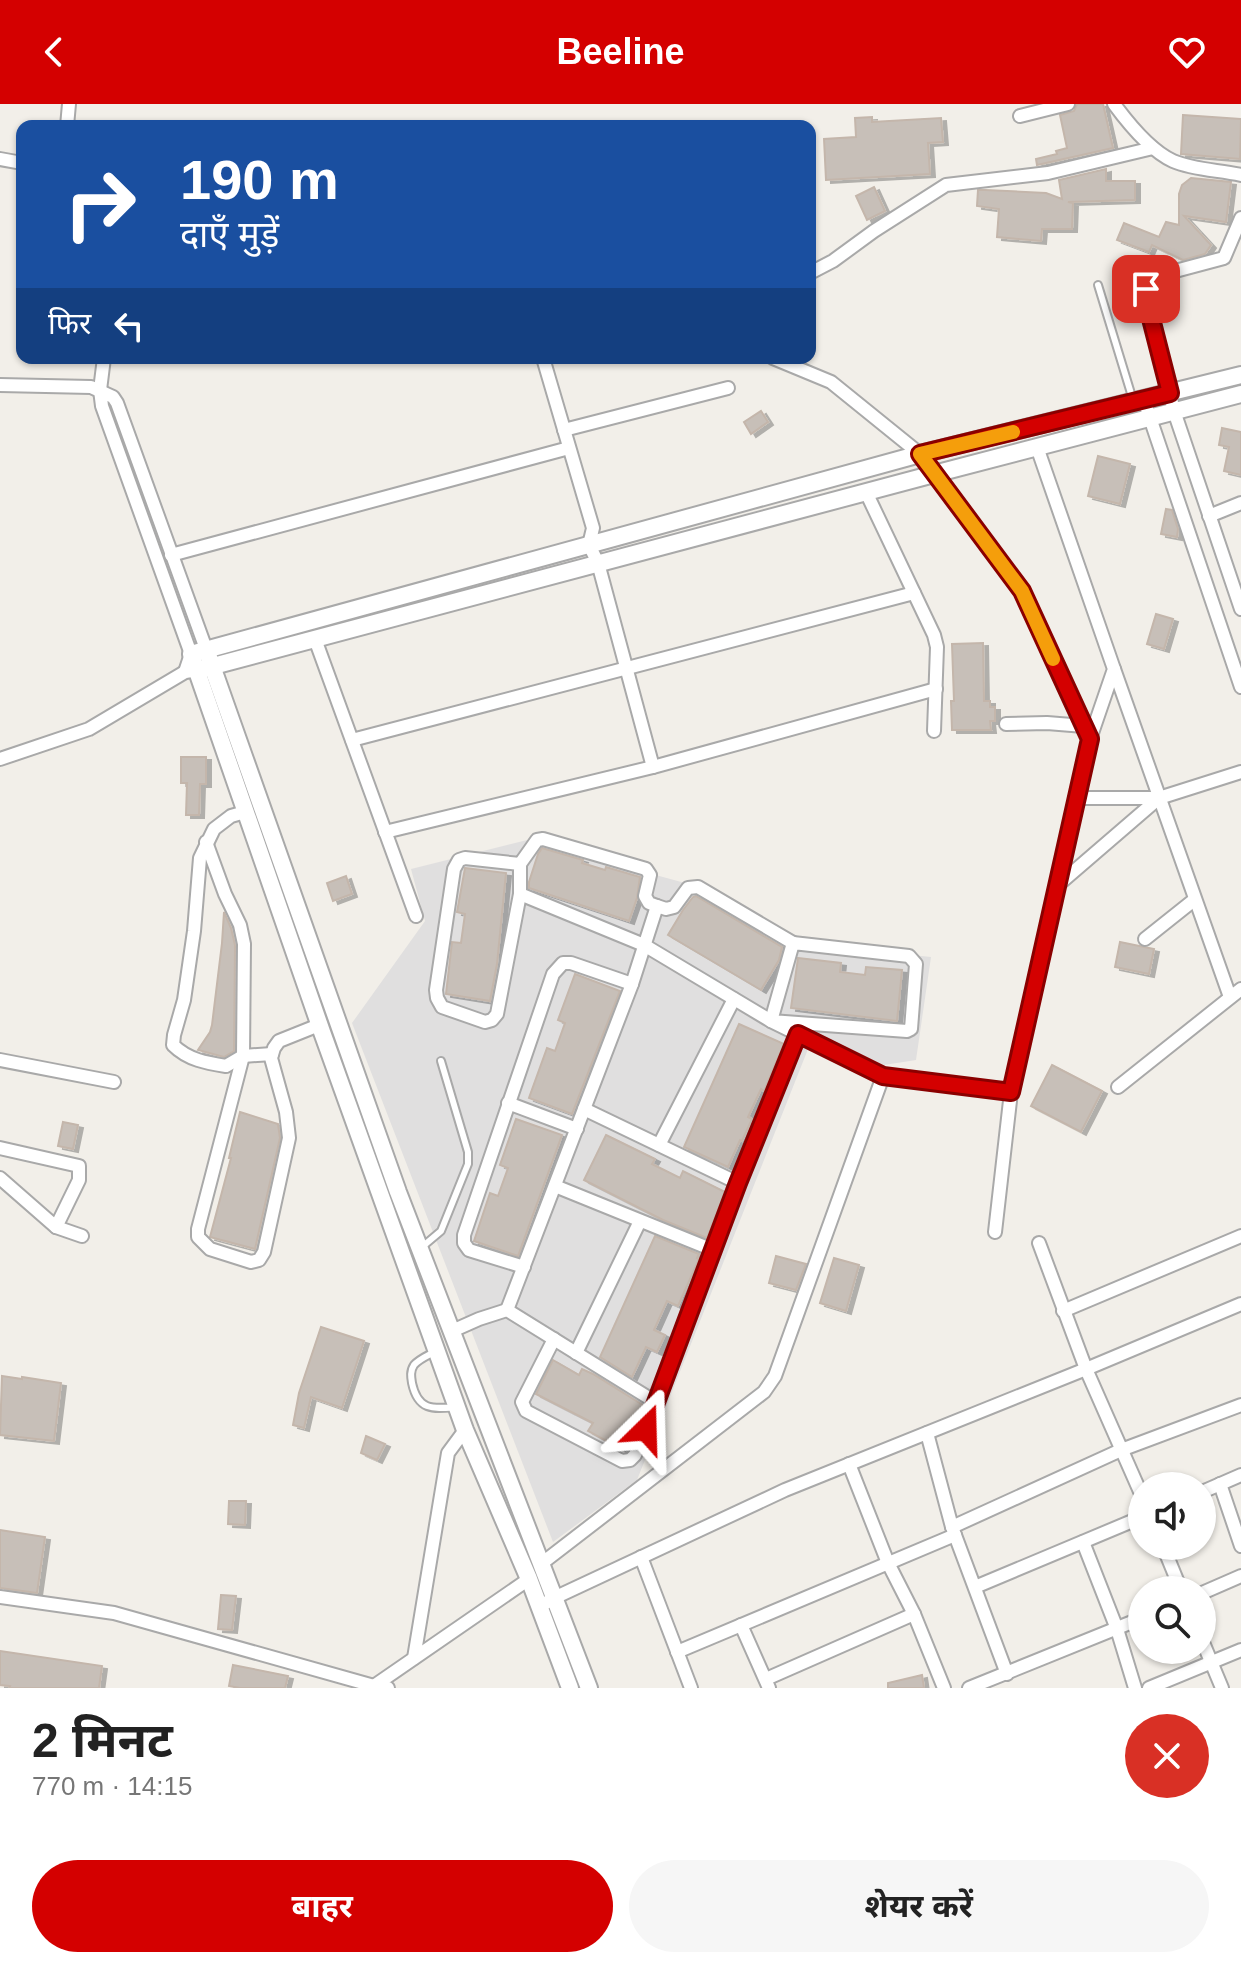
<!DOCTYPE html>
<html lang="hi">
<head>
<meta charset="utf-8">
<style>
	body { margin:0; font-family:Helvetica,"Noto Sans Devanagari",sans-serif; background:#f6f6f6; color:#222; height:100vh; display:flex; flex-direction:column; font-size:30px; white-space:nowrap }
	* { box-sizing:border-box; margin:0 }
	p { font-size:26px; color:#767676 }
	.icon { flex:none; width:44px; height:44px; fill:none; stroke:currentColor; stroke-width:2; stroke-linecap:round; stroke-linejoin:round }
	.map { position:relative; height:1584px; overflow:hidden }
	.panel { display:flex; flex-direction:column; background:#fff; flex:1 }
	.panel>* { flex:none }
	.guide { position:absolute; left:16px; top:16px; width:800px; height:244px; border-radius:16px; box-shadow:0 2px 6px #0004; background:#1a4fa0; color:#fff; overflow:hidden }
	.controls { position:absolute; left:1128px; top:1368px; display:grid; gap:16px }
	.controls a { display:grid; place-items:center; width:88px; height:88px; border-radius:50%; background:#fff; box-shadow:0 2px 6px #0004; font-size:40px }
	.pin { position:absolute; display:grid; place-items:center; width:68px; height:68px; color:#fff; margin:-34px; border-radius:16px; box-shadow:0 4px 12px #0006 }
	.me { position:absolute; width:88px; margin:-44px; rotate:22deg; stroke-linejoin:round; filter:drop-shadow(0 0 6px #0008) }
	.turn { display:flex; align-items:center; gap:28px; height:168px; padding:0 32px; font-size:36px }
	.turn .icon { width:104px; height:104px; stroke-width:2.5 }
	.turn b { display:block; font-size:56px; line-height:68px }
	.then { display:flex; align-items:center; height:76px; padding:0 32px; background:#0003; gap:16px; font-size:30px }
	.round { display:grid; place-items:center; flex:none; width:84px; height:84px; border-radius:42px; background:#f6f6f6 }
	.head { display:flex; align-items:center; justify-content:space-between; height:136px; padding:0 32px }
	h1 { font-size:48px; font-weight:700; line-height:60px }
	.action { display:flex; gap:16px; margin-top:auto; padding:16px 32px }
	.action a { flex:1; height:92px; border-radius:48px; background:#d40000; color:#fff; font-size:32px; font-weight:700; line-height:92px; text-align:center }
	.action a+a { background:#f6f6f6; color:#222 }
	header { display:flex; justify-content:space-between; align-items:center; height:104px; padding:0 32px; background:#d40000; color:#fff; font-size:36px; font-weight:700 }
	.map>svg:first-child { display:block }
	.residential { fill:#e0dfdf }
	.building { fill:#c7bfb8; stroke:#c4b6ab; stroke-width:2; filter:url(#shadow) }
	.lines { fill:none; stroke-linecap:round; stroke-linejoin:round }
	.service-casing { stroke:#a9a9a9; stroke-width:10 }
	.minor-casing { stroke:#a9a9a9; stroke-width:16 }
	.tertiary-casing { stroke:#a9a9a9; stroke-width:20 }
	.service { stroke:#fff; stroke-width:6 }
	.minor { stroke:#fff; stroke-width:12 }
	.tertiary { stroke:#fff; stroke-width:16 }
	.route-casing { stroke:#8a0000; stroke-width:20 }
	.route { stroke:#d40000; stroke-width:14 }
	.slow { stroke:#f59e0b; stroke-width:14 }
</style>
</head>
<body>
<header><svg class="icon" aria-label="back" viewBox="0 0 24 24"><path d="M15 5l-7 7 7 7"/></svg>Beeline<svg class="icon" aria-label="heart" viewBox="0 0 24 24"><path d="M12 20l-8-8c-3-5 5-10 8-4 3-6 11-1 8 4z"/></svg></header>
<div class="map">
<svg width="1241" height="1584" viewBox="0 0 1241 1584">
	<defs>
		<filter id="shadow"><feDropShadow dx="5" dy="3" stdDeviation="0" flood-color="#0004"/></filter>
	</defs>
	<rect width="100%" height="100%" fill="#f2efe9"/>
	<!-- residential -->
	<path class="residential" d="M527 736 685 779 794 839 931 853 916 956 884 961 814 930 637 1376 553 1438 352 919 425 817 411 765Z"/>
	<!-- building -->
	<g class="building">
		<path d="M1077 0H1103L1113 44 1037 61 1036 55 1057 50 1056 47 1067 44 1060 11 1074 7Z"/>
		<path d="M1183 11 1241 15 1240 55 1181 50Z"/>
		<path d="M872 13V18L941 14 943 38 928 39 930 70 826 76 824 35 856 33 855 14Z"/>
		<path d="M1106 65V77H1135V96L1068 98 1073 99 1072 125H1042L1041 137 997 133 999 105 977 102 978 86H985L1046 89 1062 95 1059 76Z"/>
		<path d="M1191 74 1231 78 1226 118 1184 112 1211 141 1205 150 1183 156 1152 141 1149 148 1117 136 1124 119 1159 133 1166 118 1179 121V90L1182 81Z"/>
		<path d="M874 83 885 107 867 116 856 92Z"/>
		<path d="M761 307 768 318 751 330 744 318Z"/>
		<path d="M1222 324 1241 328V371L1224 367 1229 343 1219 341Z"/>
		<path d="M1098 352 1130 360 1120 400 1088 392Z"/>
		<path d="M1166 405 1172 406 1178 425 1177 433 1161 430Z"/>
		<path d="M1156 510 1173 515 1164 545 1147 540Z"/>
		<path d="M983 539 984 597H990V603H995V617H990L991 626H952L951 597H954L952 540Z"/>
		<path d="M181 653H206V680H200L199 711H186L187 679H181Z"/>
		<path d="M542 744 583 756 582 759 605 766 606 763 640 773 637 794 629 817 529 784V778L538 750Z"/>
		<path d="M465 764 506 769 497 860 490 897 446 890 452 838 461 839 465 810 457 808Z"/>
		<path d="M346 772 352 790 333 797 327 779Z"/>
		<path d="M696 792 782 843 779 856 761 886 668 831 683 806 693 793Z"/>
		<path d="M224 808 231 824 235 841 234 947 224 953 198 946 210 928 212 921 222 839Z"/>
		<path d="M1120 838 1154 845 1149 870 1115 863Z"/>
		<path d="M798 854 841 859 840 868 865 871 866 863 902 866 897 917 791 904Z"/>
		<path d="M575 870 620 887 572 1010 529 994 547 944 555 947 565 919 558 916Z"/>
		<path d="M739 920 784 940 764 987 761 985 748 1013 752 1015 742 1037 740 1036 728 1063 684 1043Z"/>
		<path d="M1052 961 1102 987 1081 1028 1031 1002Z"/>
		<path d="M240 1008 278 1020 280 1034 255 1145 210 1133 231 1054H229Z"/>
		<path d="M516 1015 562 1031 518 1152 474 1137 490 1089 498 1092 508 1064 500 1061Z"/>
		<path d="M63 1018 78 1021 73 1045 58 1042Z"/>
		<path d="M606 1031 655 1055 652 1060 680 1074 683 1067 725 1088 707 1134 663 1116 584 1076Z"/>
		<path d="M655 1132 699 1150 697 1154 699 1155 678 1202 667 1197 654 1226 665 1231 657 1248 646 1243 632 1273 600 1253Z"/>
		<path d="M776 1152 806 1160 796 1186 769 1179Z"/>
		<path d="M834 1154 859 1161 846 1207 820 1199Z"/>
		<path d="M321 1223 364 1237 342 1304 311 1293 304 1324 293 1321 299 1289Z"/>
		<path d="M553 1256 579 1271 582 1265 593 1270 646 1303 623 1346 588 1327 593 1319 536 1290Z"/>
		<path d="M2 1272 22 1275V1273L61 1279 54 1337 0 1331Z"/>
		<path d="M366 1332 385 1340 377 1356 361 1349Z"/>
		<path d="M229 1397H246L245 1421 228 1420Z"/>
		<path d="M0 1426 45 1433 37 1489 0 1484Z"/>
		<path d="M221 1491 236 1492 232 1526 218 1525Z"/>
		<path d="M0 1547 102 1562 99 1584H9L10 1582 0 1581Z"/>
		<path d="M233 1561 288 1572 285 1584H240L229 1582Z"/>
		<path d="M922 1571 924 1584H888V1579Z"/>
	</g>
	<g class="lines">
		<!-- service casing -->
		<g class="service-casing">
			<g id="service">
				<path d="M1098 181 1133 296"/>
				<path d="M422 1143 441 1127 468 1060V1048L441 957"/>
				<path d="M436 1247C429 1251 419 1255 414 1261 410 1267 411 1273 412 1279 418 1307 433 1305 456 1303"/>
			</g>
		</g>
		<!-- minor casing -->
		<g class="minor-casing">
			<g id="minor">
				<path d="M1114 0C1128 19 1151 47 1173 57 1194 66 1219 66 1241 71"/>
				<path d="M1020 12 1068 0"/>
				<path d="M67 22 69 0"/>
				<path d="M0 55 22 59"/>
				<path d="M1241 114 1224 154 1164 170 1149 178 1146 185 1148 203 1174 307 1241 505"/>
				<path d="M810 169 833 157 874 127 946 81 1048 69 1153 44"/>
				<path d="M104 254 100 286 102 302 191 550 185 568"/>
				<path d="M543 254 593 424 589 441 598 459 653 663"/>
				<path d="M773 254 831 278 920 350 1022 487 1090 635"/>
				<path d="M0 281 91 283 113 293 117 299 206 545"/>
				<path d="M1144 296 1241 583"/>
				<path d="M564 326 728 284"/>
				<path d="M866 388 934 531 937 543 934 627"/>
				<path d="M1209 412 1241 399"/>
				<path d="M171 451 569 344"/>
				<path d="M315 535 416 812"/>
				<path d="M1114 565 1230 893"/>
				<path d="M1006 620 1047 619 1084 622"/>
				<path d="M352 636 914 489"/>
				<path d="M0 655 89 625 185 568 192 567"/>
				<path d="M1077 694H1159"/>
				<path d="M245 708 231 712 214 725 200 754 194 827 184 896 174 931 173 941C188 956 207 959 226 962L243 952 272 950"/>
				<path d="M385 728 653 663 936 585"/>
				<path d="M206 738 225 790 240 821 244 840 243 952 198 1125V1133L210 1145 251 1158 259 1156 264 1148 289 1034 286 1008 271 954 274 944 279 937 319 921"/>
				<path d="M520 760 465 754 459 756 454 765 436 886 437 894 442 903 485 918 492 916 497 910 520 790V760L537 736 543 735 646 765 650 771 645 792 649 799 657 802"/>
				<path d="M1058 781 1159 694 1241 668"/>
				<path d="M520 790 644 841 771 917 883 972 1011 988"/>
				<path d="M1145 835 1194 796"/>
				<path d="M793 839 909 852 916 860 911 925 907 927 771 917Z"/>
				<path d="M0 956 114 978"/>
				<path d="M1118 983 1241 885"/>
				<path d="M508 999 577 1025"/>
				<path d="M584 1005 738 1079"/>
				<path d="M659 1041 734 895"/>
				<path d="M0 1044 79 1062V1076L56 1123"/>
				<path d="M0 1074 56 1123 82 1132"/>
				<path d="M555 1082 713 1146"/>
				<path d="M995 1128 1011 988 1090 635 1114 565 1037 343"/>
				<path d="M1039 1139 1086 1265 1142 1392"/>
				<path d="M524 1163 469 1146 464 1139V1131L553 870 563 859H571L632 880"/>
				<path d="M507 1206 632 880 657 802 666 805 674 803 688 784 698 783 793 839"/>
				<path d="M1063 1207 1241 1132"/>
				<path d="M452 1227 479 1215 507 1206 657 1299"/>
				<path d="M554 1235 522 1298 526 1307 622 1357 630 1356 635 1351 657 1299 738 1079 798 930"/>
				<path d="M576 1249 640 1117"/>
				<path d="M927 1329 952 1423 1007 1570"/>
				<path d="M849 1360 888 1459 914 1510 944 1584"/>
				<path d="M1220 1380 1241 1442"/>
				<path d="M1202 1388 1241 1371"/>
				<path d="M952 1423 1121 1346 1241 1301"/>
				<path d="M1083 1438 1117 1525 1135 1584"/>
				<path d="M1163 1442 1181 1486"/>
				<path d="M641 1453 691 1584"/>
				<path d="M541 1460 764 1288 775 1272 883 972"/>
				<path d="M975 1483 1142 1413"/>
				<path d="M1202 1489 1241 1472"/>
				<path d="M0 1493 114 1509 374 1582 388 1584"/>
				<path d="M539 1503 554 1494 785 1386 1086 1265 1241 1200"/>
				<path d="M741 1521 769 1584"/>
				<path d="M1202 1536 1222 1584"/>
				<path d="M677 1548 955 1431"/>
				<path d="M414 1554 448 1349 465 1326"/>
				<path d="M766 1575 914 1510"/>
				<path d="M371 1584 529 1475"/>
				<path d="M969 1584 1142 1514"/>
				<path d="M1149 1584 1241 1546"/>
			</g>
		</g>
		<!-- tertiary casing -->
		<g class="tertiary-casing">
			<g id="tertiary">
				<path d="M206 545 398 1088 589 1584"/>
				<path d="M202 565 934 370 1241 290"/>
				<path d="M570 1584 529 1475 465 1326 322 928 191 550 920 350 1241 271"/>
			</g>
		</g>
		<!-- service -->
		<use href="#service" class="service"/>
		<!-- minor -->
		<use href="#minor" class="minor"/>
		<!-- tertiary -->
		<use href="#tertiary" class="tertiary"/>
	</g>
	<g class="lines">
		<!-- route casing -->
		<g class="route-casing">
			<path id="route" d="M646 1325 738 1079 798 930 883 972 1011 988 1090 635 1022 487 920 350 1170 289 1148 203 1146 185"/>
		</g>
		<!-- route -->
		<use href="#route" class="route"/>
		<!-- slow -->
		<path class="slow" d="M1013 328 920 350 1022 487 1053 555"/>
	</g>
</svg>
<div class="controls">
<a><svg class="icon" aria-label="sound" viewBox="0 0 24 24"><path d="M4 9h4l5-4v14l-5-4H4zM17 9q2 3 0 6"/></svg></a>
<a><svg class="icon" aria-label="search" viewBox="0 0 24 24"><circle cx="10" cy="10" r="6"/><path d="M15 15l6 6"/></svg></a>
</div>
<div class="pin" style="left:1146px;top:185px;background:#d93025"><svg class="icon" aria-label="arrive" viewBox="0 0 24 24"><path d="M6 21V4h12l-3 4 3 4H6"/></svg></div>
<svg class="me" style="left:646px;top:1325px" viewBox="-20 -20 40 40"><path d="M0-17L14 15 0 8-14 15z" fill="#d40000" stroke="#fff" stroke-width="4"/></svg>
<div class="guide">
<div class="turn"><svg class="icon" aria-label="right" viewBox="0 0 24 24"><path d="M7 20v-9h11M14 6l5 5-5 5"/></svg><div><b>190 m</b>दाएँ मुड़ें</div></div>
<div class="then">फिर<svg class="icon" aria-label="left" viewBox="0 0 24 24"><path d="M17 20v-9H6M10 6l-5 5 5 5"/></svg></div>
</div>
</div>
<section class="panel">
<div class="head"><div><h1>2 मिनट</h1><p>770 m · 14:15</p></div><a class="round" style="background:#d93025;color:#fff"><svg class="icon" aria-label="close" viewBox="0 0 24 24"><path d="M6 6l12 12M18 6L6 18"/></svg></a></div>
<div class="action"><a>बाहर</a><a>शेयर करें</a></div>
</section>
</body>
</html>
